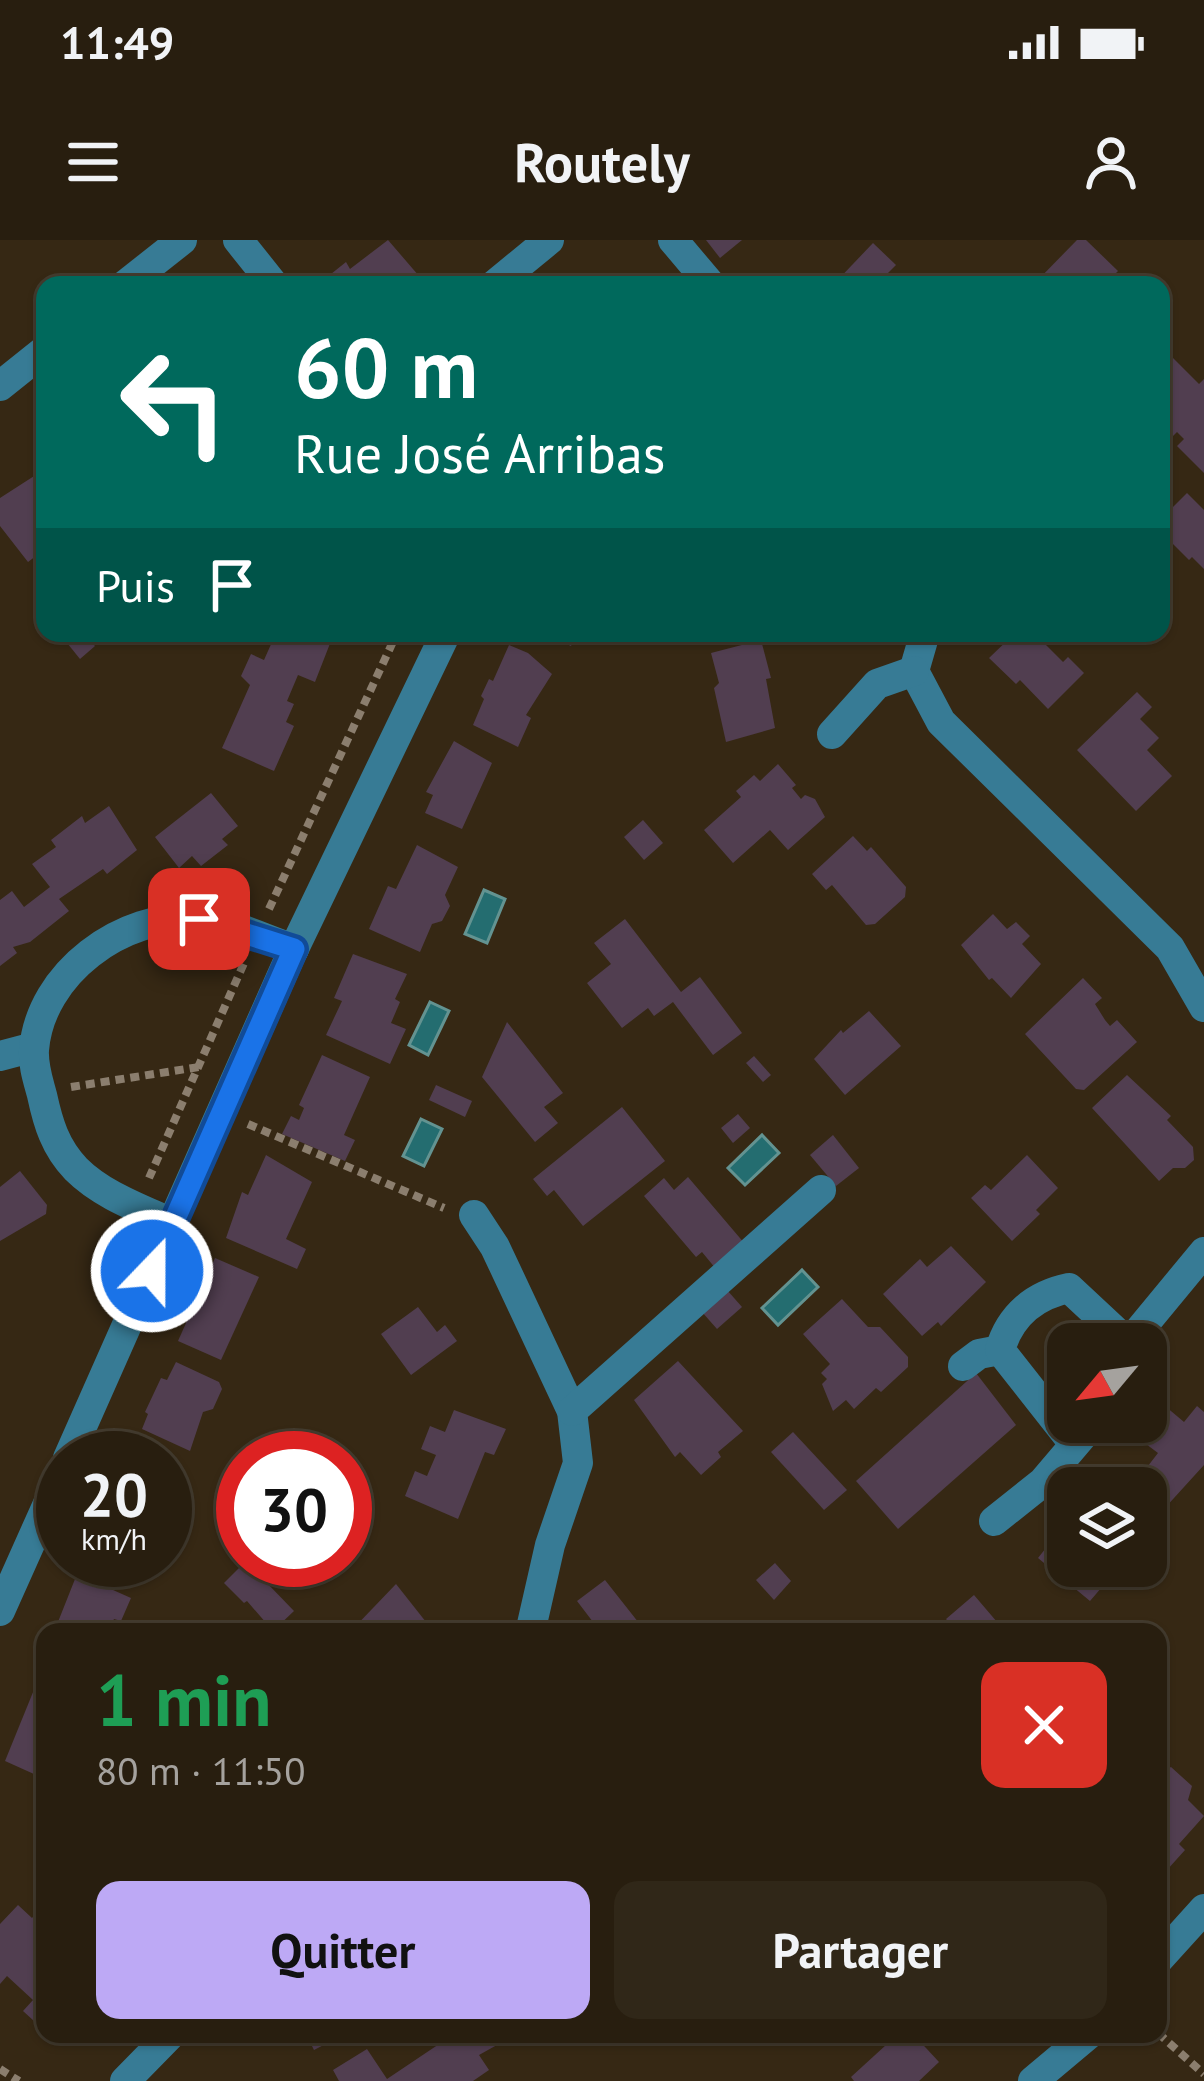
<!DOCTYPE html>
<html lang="fr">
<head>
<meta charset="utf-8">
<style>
	body { margin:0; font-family:"PT Sans",sans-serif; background:#302718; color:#f1f3f6; height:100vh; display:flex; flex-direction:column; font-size:45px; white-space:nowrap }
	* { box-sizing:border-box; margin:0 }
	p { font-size:39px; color:#a5a29e }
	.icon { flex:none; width:66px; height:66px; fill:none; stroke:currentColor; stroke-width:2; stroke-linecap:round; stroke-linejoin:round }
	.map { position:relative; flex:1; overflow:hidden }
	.side { position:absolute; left:36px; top:1383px; width:1131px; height:420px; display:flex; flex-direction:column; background:#281e0f; border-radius:24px; box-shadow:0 3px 9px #0004,0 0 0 3px #443c2f }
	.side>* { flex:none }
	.top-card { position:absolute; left:36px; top:36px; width:1134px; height:366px; border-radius:24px; box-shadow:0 3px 9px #0004,0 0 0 3px #443c2f; background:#00695c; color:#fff; overflow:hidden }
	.needle { width:78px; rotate:241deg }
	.controls { position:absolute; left:1047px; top:1083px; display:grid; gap:24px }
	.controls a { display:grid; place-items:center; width:120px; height:120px; border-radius:24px; background:#281e0f; box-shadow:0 3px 9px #0004,0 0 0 3px #443c2f; font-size:60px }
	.speed { position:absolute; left:36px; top:1191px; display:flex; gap:24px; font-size:60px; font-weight:700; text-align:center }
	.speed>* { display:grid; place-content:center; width:156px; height:156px; border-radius:50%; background:#281e0f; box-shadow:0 3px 9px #0004,0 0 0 3px #443c2f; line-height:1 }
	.speed small { font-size:30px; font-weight:400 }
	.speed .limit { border:18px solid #d22; background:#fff; color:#111 }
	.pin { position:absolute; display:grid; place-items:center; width:102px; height:102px; color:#fff; margin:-51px; border-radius:24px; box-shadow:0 6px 18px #0006 }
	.me { position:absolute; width:132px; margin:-66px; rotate:22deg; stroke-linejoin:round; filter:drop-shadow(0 0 9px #0008) }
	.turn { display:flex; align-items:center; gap:42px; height:252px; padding:0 60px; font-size:54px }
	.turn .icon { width:156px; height:156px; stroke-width:2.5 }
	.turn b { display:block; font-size:84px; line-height:102px }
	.then { display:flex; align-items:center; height:114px; padding:0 60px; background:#0003; gap:24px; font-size:45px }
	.round { display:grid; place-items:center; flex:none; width:126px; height:126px; border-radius:24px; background:#302718 }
	.head { display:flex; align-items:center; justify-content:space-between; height:204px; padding:0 60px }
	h1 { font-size:72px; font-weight:600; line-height:90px; color:#1e9e55 }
	.primary-button { display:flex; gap:24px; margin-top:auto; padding:24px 60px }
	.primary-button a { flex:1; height:138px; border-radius:24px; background:#bda9f5; color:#111; font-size:48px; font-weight:600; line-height:138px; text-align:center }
	.primary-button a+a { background:#302718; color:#f1f3f6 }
	.status { display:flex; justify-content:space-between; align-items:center; height:84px; padding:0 60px; background:#281e0f; direction:ltr }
	.status svg { height:33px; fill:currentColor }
	header { display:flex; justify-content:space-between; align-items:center; height:156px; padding:0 60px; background:#281e0f; font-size:54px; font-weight:600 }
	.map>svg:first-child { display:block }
	.water { fill:#246d70; stroke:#639391; stroke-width:3 }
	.building { fill:#513e50 }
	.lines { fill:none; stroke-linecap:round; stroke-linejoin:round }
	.path { stroke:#8b7e6e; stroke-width:8; stroke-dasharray:9 6; stroke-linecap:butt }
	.minor { stroke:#377b95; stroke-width:30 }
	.route-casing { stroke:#114b97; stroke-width:30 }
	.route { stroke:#1a73e8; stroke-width:21 }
</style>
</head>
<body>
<div class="status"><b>11:49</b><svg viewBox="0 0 49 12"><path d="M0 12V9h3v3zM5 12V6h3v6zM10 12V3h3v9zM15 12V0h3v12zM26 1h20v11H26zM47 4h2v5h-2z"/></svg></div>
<header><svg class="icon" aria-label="menu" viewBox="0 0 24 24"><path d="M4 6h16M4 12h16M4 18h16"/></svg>Routely<svg class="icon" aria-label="person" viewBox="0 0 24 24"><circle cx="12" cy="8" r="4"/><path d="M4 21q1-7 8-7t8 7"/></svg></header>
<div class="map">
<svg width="1204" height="1841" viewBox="0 0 1204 1841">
	<rect width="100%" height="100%" fill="#362814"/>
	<!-- water -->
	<g class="water">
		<path d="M484 650 505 659 487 703 465 694Z"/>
		<path d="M430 762 449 771 428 815 409 805Z"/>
		<path d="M421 879 442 889 424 926 403 916Z"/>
		<path d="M762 895 779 913 745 945 728 928Z"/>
		<path d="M802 1030 818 1047 778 1085 762 1068Z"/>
	</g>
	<!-- building -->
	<g class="building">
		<path d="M388 0 419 36 407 45H340L331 34 346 22 350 29Z"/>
		<path d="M706 0H742L720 18Z"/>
		<path d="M1077 0H1086L1118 31 1104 45H1033Z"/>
		<path d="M873 3 896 25 876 45H833Z"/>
		<path d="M1161 106 1199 144 1204 139V233L1177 206 1184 199 1177 192 1173 196 1161 184 1165 178 1161 175Z"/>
		<path d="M45 229V294L39 299 45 309 28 322 0 286V258Z"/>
		<path d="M1187 253 1204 270V329L1192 317 1189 320 1161 292V279Z"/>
		<path d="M59 393H84L95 406 80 419Z"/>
		<path d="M276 393H331V401L315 442 298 435 287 461 294 464 286 482 294 486 274 531 222 508 250 445 241 436 251 414 264 420Z"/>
		<path d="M542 393H577L571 406Z"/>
		<path d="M1015 393H1034L1063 422 1068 417 1084 433 1048 469 1020 440 1016 444 989 418Z"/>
		<path d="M761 400 771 438 766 439 775 488 726 502 714 448 719 443 711 413Z"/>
		<path d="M509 405 528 413 552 434 526 475 531 478 518 507 473 485 484 459 481 456 489 439 493 441Z"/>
		<path d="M1137 452 1152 467 1140 479 1159 498 1147 510 1172 536 1136 571 1077 510Z"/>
		<path d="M454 501 492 523 462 589 425 573 433 555 426 552Z"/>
		<path d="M778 524 796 545 792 548 801 559 805 555 815 559 825 577 788 610 770 590 733 623 704 590 741 557 736 551 754 535 760 541Z"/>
		<path d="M211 553 238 586 222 599 228 605 201 626 192 616 179 628 155 597Z"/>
		<path d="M109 566 137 610 107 634 103 629 59 659 69 671 30 702 13 707 17 713 0 726V660L12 651 24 667 50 647 32 624 56 607 51 600 82 576 85 583Z"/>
		<path d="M643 580 663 603 644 620 624 597Z"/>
		<path d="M853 596 867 611 871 607 906 647 905 657 875 684 866 685 832 645 826 650 812 634Z"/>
		<path d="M417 605 458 627 445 655 450 666 442 681 432 684 420 712 369 689 388 646 396 649Z"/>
		<path d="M993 674 1007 689 1016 682 1030 696 1022 704 1041 724 1011 758 992 738 989 740 961 705Z"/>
		<path d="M625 679 681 752 700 737 742 793 713 815 673 762 654 776 648 768 622 788 587 743 611 724 594 703Z"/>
		<path d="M353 714 407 734 395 759 400 762 391 783 406 789 390 824 326 795 342 761 334 758Z"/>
		<path d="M1083 738 1102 758 1095 764 1105 780 1110 786 1117 780 1137 802 1084 850 1076 849 1025 794Z"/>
		<path d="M869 771 901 806 845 855 814 819 841 790 843 793Z"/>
		<path d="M507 782 563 853 544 867 558 883 535 902 482 837Z"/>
		<path d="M322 815 370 837 344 895 355 900 345 921 282 894 291 876 299 880 304 868 299 865Z"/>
		<path d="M754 816 771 835 763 842 746 823Z"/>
		<path d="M1127 835 1171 876 1167 880 1193 907 1194 920 1185 928H1173L1159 941 1092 868Z"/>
		<path d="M436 845 472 861 465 877 429 860Z"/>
		<path d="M622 867 665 921 583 986 554 950 547 956 533 939Z"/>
		<path d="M738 874 750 888 733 903 721 888Z"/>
		<path d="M833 895 859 928 836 946 810 915Z"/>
		<path d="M266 915 312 942 286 999 306 1009 297 1029 226 998 242 952 248 955Z"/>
		<path d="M1027 915 1058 948 1036 970 1040 974 1012 1001 971 958 985 945 991 950Z"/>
		<path d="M20 931 47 965 46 974 0 1001V947Z"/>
		<path d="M688 937 745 1004 716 1029 702 1012 696 1017 644 956 664 938 674 950Z"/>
		<path d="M951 1006 986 1042 941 1086 938 1082 922 1096 883 1054 920 1019 927 1027Z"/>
		<path d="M215 1018 259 1037 221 1120 178 1101Z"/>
		<path d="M727 1050 742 1067 717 1089 702 1072Z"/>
		<path d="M842 1059 868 1087H880L908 1117V1127L881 1152 876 1148 854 1169 846 1160 833 1171 822 1144 827 1139 821 1133 830 1124 803 1094Z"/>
		<path d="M418 1067 437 1092 445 1085 457 1101 411 1135 381 1094Z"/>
		<path d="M678 1121 743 1191 718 1212 721 1217 701 1235 680 1212 675 1217 634 1160Z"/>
		<path d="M176 1122 219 1142 222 1149 213 1169 203 1172 190 1211 142 1189 148 1174 145 1172 161 1138 167 1140Z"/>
		<path d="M976 1133 1016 1185 898 1289 856 1241Z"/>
		<path d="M1165 1166 1184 1182 1197 1166 1204 1172V1225L1164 1269 1146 1254V1248L1134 1244 1158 1213 1138 1198Z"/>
		<path d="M454 1170 506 1189 494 1215 485 1212 458 1279 405 1256 415 1231 427 1236 436 1215 421 1209 430 1186 445 1192Z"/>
		<path d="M793 1192 847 1250 824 1270 771 1212Z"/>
		<path d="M1068 1288V1326H1106L1114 1333 1090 1361 1038 1318 1061 1289 1065 1292Z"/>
		<path d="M247 1320H258L273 1335 266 1342 294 1371 273 1391 247 1361 244 1363 224 1343Z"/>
		<path d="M775 1323 791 1341 774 1360 756 1340Z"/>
		<path d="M77 1334 131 1358 121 1381 114 1379 108 1392H54Z"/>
		<path d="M605 1340 646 1392H580L593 1382 577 1361Z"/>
		<path d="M396 1344 426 1382 416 1392H350Z"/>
		<path d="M974 1355 1003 1389 1008 1385 1015 1392H957L946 1379Z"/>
		<path d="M40 1435 45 1437V1539L5 1521Z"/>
		<path d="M1171 1527 1192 1546 1188 1560 1204 1576 1179 1604 1185 1610 1158 1640V1534Z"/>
		<path d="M45 1663V1694L40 1699 45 1704V1791L23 1771 33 1760 7 1736 0 1744V1684L18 1665 32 1678Z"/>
		<path d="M306 1794H345L314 1810Z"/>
		<path d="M454 1794H517L479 1815 489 1830 473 1841H339L333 1830 367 1809 387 1839Z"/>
		<path d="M898 1794H913L939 1822 919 1841H854L851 1837Z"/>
	</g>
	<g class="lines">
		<!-- path -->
		<g class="path">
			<path d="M269 669 397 393"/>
			<path d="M71 847 199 827"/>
			<path d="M248 884 444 968"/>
			<path d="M149 938 245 721"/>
			<path d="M1158 1793 1204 1834"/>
			<path d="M0 1829 19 1841"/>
		</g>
		<!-- minor -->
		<g class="minor">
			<path d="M238 0 274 45"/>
			<path d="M673 0 711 45"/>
			<path d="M125 45 182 0"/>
			<path d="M494 45 549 0"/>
			<path d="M0 146 45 110"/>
			<path d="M925 393 914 431 941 482 1170 708 1204 767"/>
			<path d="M832 494 877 444 914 431"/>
			<path d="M0 816 34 807"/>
			<path d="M474 975 495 1007 572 1171 578 1223 550 1305 532 1384 533 1392"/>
			<path d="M172 983C139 968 102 955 76 929 55 907 48 883 42 855 38 840 33 826 34 810 40 733 123 673 197 679 228 681 264 699 294 709"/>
			<path d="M1128 1104 1204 1012"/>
			<path d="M963 1126 979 1114 1000 1110"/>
			<path d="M572 1171 821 950"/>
			<path d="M1074 1204 1000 1110C1010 1075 1035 1055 1069 1048L1128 1103"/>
			<path d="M68 1218 290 717 446 393"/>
			<path d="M994 1281 1043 1242 1094 1182"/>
			<path d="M0 1371 63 1230"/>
			<path d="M1158 1720 1204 1669"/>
			<path d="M125 1841 171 1794"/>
			<path d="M1033 1841 1089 1794"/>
		</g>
	</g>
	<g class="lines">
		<!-- route casing -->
		<g class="route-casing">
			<path id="route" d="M152 1031 294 709 199 679"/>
		</g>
		<!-- route -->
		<use href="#route" class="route"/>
	</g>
</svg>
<div class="controls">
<a><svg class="needle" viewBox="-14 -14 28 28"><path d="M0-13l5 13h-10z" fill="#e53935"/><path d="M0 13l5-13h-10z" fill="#a5a29e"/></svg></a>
<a><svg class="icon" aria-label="layers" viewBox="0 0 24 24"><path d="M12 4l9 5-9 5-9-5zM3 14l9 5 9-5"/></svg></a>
</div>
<div class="speed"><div>20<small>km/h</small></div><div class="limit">30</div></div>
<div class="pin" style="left:199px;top:679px;background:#d93025"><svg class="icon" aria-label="arrive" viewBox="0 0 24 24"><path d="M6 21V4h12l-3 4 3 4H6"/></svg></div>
<svg class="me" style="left:152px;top:1031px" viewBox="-20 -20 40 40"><circle r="17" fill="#1a73e8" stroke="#fff" stroke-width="3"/><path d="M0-11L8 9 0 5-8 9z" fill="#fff"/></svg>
<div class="top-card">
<div class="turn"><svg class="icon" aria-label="left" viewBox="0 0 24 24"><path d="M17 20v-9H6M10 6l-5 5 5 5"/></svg><div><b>60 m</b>Rue José Arribas</div></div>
<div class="then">Puis<svg class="icon" aria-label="arrive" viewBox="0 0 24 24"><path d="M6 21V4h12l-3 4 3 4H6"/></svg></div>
</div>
<section class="side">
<div class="head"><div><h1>1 min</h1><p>80 m · 11:50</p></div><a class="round" style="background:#d93025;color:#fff"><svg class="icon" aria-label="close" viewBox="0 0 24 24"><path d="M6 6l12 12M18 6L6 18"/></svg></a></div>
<div class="primary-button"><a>Quitter</a><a>Partager</a></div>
</section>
</div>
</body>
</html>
